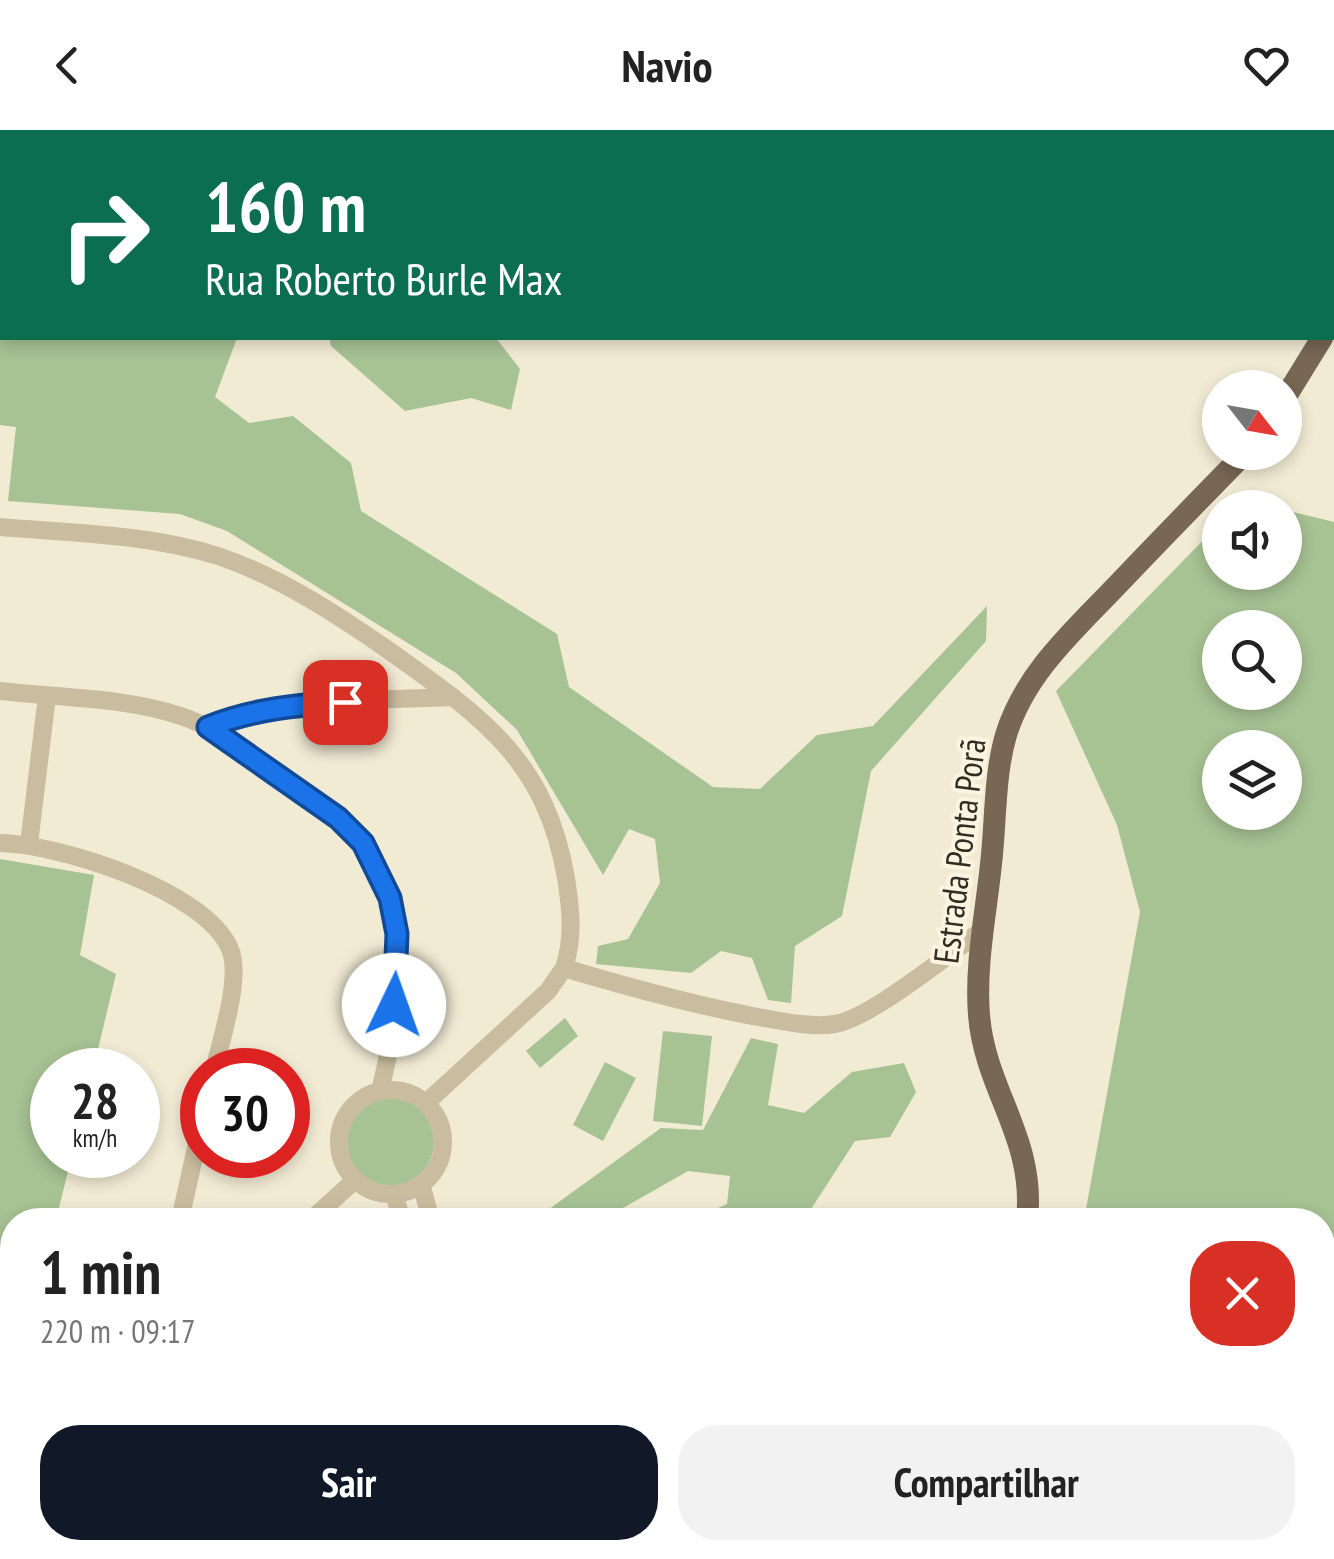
<!DOCTYPE html>
<html lang="pt">
<head>
<meta charset="utf-8">
<style>
	body { margin:0; font-family:"PT Sans Narrow",sans-serif; background:#f2f2f2; color:#222; height:100vh; display:flex; flex-direction:column; font-size:38px; white-space:nowrap }
	* { box-sizing:border-box; margin:0 }
	p { font-size:32px; color:#767676 }
	.icon { flex:none; width:55px; height:55px; fill:none; stroke:currentColor; stroke-width:2; stroke-linecap:round; stroke-linejoin:round }
	.map { position:relative; flex:1; overflow:hidden }
	.panel { position:absolute; left:0px; top:1078px; width:1335px; height:352px; display:flex; flex-direction:column; background:#fff; border-radius:40px 40px 0 0; box-shadow:0 5px 15px #0003 }
	.panel>* { flex:none }
	.banner { position:absolute; left:0px; top:0px; width:1335px; height:210px; box-shadow:0 5px 15px #0003; background:#0b6e4f; color:#fff; overflow:hidden }
	.needle { width:65px; rotate:121deg }
	.fabs { position:absolute; left:1202px; top:240px; display:grid; gap:20px }
	.fabs a { display:grid; place-items:center; width:100px; height:100px; border-radius:50%; background:#fff; box-shadow:0 5px 15px #0003; font-size:50px }
	.speed { position:absolute; left:30px; top:918px; display:flex; gap:20px; font-size:50px; font-weight:700; text-align:center }
	.speed>* { display:grid; place-content:center; width:130px; height:130px; border-radius:50%; background:#fff; box-shadow:0 5px 15px #0003; line-height:1 }
	.speed small { font-size:25px; font-weight:400 }
	.speed .limit { border:15px solid #d22; background:#fff; color:#111 }
	.pin { position:absolute; display:grid; place-items:center; width:85px; height:85px; color:#fff; margin:-42px; border-radius:20px; box-shadow:0 5px 15px #0006 }
	.me { position:absolute; width:110px; margin:-55px; rotate:3deg; stroke-linejoin:round; filter:drop-shadow(0 0 8px #0008) }
	.turn { display:flex; align-items:center; gap:35px; height:210px; padding:0 40px; font-size:45px }
	.turn .icon { width:130px; height:130px; stroke-width:2.5 }
	.turn b { display:block; font-size:70px; line-height:85px }
	.round { display:grid; place-items:center; flex:none; width:105px; height:105px; border-radius:40px; background:#f2f2f2 }
	.summary { display:flex; align-items:center; justify-content:space-between; height:170px; padding:0 40px }
	h1 { font-size:60px; font-weight:600; line-height:75px }
	.cta { display:flex; gap:20px; margin-top:auto; padding:20px 40px }
	.cta a { flex:1; height:115px; border-radius:40px; background:#111827; color:#fff; font-size:40px; font-weight:600; line-height:115px; text-align:center }
	.cta a+a { background:#f2f2f2; color:#222 }
	header { display:flex; justify-content:space-between; align-items:center; height:130px; padding:0 40px; background:#fff; font-size:45px; font-weight:600 }
	.map>svg:first-child { display:block }
	.green { fill:#a7c293; fill-rule:evenodd }
	.lines { fill:none; stroke-linecap:round; stroke-linejoin:round }
	.stream { stroke:#71a0b1; stroke-width:5 }
	.minor { stroke:#cabd9f; stroke-width:18 }
	.major { stroke:#776753; stroke-width:22 }
	.route-casing { stroke:#114b97; stroke-width:25 }
	.route { stroke:#1a73e8; stroke-width:18 }
	.labels { text-anchor:middle; stroke-width:8; stroke-linejoin:round; paint-order:stroke }
	.street-label { font-size:35px; fill:#332c23; stroke:#faf4e0 }
</style>
</head>
<body>
<header><svg class="icon" aria-label="back" viewBox="0 0 24 24"><path d="M15 5l-7 7 7 7"/></svg>Navio<svg class="icon" aria-label="heart" viewBox="0 0 24 24"><path d="M12 20l-8-8c-3-5 5-10 8-4 3-6 11-1 8 4z"/></svg></header>
<div class="map">
<svg width="1334" height="1429" viewBox="0 0 1334 1429">
	<rect width="100%" height="100%" fill="#f2ebd4"/>
	<!-- green -->
	<g class="green">
		<path d="M0 0 987 2H2V208H237L215 267 249 293 293 286 351 333 361 381 557 504 569 557 713 657 760 659 817 605 873 596 987 476 986 511 871 641 842 786 795 816 791 873 768 870 752 828 721 821 691 843 596 834 598 816 628 809 660 753 655 709 629 699 603 745 517 600 456 543 227 401 180 384 8 371 16 297 0 295Z"/>
		<path d="M329 208H496L520 239 511 280 471 268 405 281 331 216Z"/>
		<path d="M1285 380 1334 392V1429H1100L1102 1418H1322V1090H1084L1140 782 1117 695 1056 561 1220 393V442H1285ZM1220 498H1285V562H1220ZM1220 618H1285V682H1220Z"/>
		<path d="M0 729 94 745 80 825 116 844 93 940H52V1025H72L56 1090H12V1288L0 1296Z"/>
		<path d="M565 888 578 906 540 938 526 921Z"/>
		<path d="M663 901 712 906 702 996 653 991Z"/>
		<path d="M751 908 778 914 768 975 804 983 852 942 904 933 916 962 890 1007 855 1011 804 1090H691L727 1074 730 1046 688 1041 602 1090H534L661 998 703 1000Z"/>
		<path d="M605 932 636 948 603 1011 573 995Z"/>
		<circle cx="390" cy="1012" r="44"/>
		<path d="M0 1363H12V1418H337L349 1429H0Z"/>
		<path d="M421 1418H611L604 1429H409Z"/>
	</g>
	<g class="lines">
		<!-- stream -->
		<path class="stream" d="M3 1337 12 1342"/>
		<!-- minor -->
		<g class="minor">
			<path d="M0 397C72 403 149 404 218 426 280 447 338 485 391 522 482 587 546 630 566 748 571 780 574 807 564 838"/>
			<path d="M0 561C59 568 124 567 181 586 217 598 247 623 278 645 306 665 338 684 361 711 416 777 399 884 380 961"/>
			<path d="M208 597C285 566 371 571 453 567"/>
			<path d="M0 713C59 714 205 760 230 819 242 847 221 910 214 940"/>
			<path d="M29 714 47 566"/>
			<circle cx="391" cy="1012" r="52"/>
			<path d="M426 973 548 861 564 838C628 857 692 875 758 887 782 891 811 898 835 894 871 888 951 822 984 799"/>
			<path d="M421 1054 431 1090"/>
			<path d="M394 1064 402 1090"/>
			<path d="M180 1090 202 991"/>
			<path d="M311 1090 355 1050"/>
			<path d="M0 1322 12 1313"/>
			<path d="M678 1429V1418"/>
		</g>
		<!-- major -->
		<g class="major">
			<path d="M1332 189 1334 186"/>
			<path d="M1285 268 1322 208"/>
			<path d="M1027 1090C1036 1008 985 961 979 885 975 835 986 783 991 734 996 692 994 646 1006 605 1026 540 1079 496 1124 448 1164 406 1205 364 1246 322"/>
			<path d="M907 1429 912 1418"/>
		</g>
	</g>
	<g class="lines">
		<!-- route casing -->
		<g class="route-casing">
			<path id="route" d="M345 572C296 575 253 579 208 597L338 688 363 713 390 768 397 804 394 875"/>
		</g>
		<!-- route -->
		<use href="#route" class="route"/>
	</g>
	<g class="labels">
		<!-- street labels -->
		<g class="street-label">
			<text transform="translate(960 721) rotate(-83)" y="12">Estrada Ponta Porã</text>
		</g>
	</g>
</svg>
<div class="fabs">
<a><svg class="needle" viewBox="-14 -14 28 28"><path d="M0-13l5 13h-10z" fill="#e53935"/><path d="M0 13l5-13h-10z" fill="#767676"/></svg></a>
<a><svg class="icon" aria-label="sound" viewBox="0 0 24 24"><path d="M4 9h4l5-4v14l-5-4H4zM17 9q2 3 0 6"/></svg></a>
<a><svg class="icon" aria-label="search" viewBox="0 0 24 24"><circle cx="10" cy="10" r="6"/><path d="M15 15l6 6"/></svg></a>
<a><svg class="icon" aria-label="layers" viewBox="0 0 24 24"><path d="M12 4l9 5-9 5-9-5zM3 14l9 5 9-5"/></svg></a>
</div>
<div class="speed"><div>28<small>km/h</small></div><div class="limit">30</div></div>
<div class="pin" style="left:345px;top:572px;background:#d93025"><svg class="icon" aria-label="arrive" viewBox="0 0 24 24"><path d="M6 21V4h12l-3 4 3 4H6"/></svg></div>
<svg class="me" style="left:394px;top:875px" viewBox="-20 -20 40 40"><circle r="19" fill="#fff"/><path d="M0-13L10 11 0 6-10 11z" fill="#1a73e8"/></svg>
<div class="banner">
<div class="turn"><svg class="icon" aria-label="right" viewBox="0 0 24 24"><path d="M7 20v-9h11M14 6l5 5-5 5"/></svg><div><b>160 m</b>Rua Roberto Burle Max</div></div>
</div>
<section class="panel">
<div class="summary"><div><h1>1 min</h1><p>220 m · 09:17</p></div><a class="round" style="background:#d93025;color:#fff"><svg class="icon" aria-label="close" viewBox="0 0 24 24"><path d="M6 6l12 12M18 6L6 18"/></svg></a></div>
<div class="cta"><a>Sair</a><a>Compartilhar</a></div>
</section>
</div>
</body>
</html>
